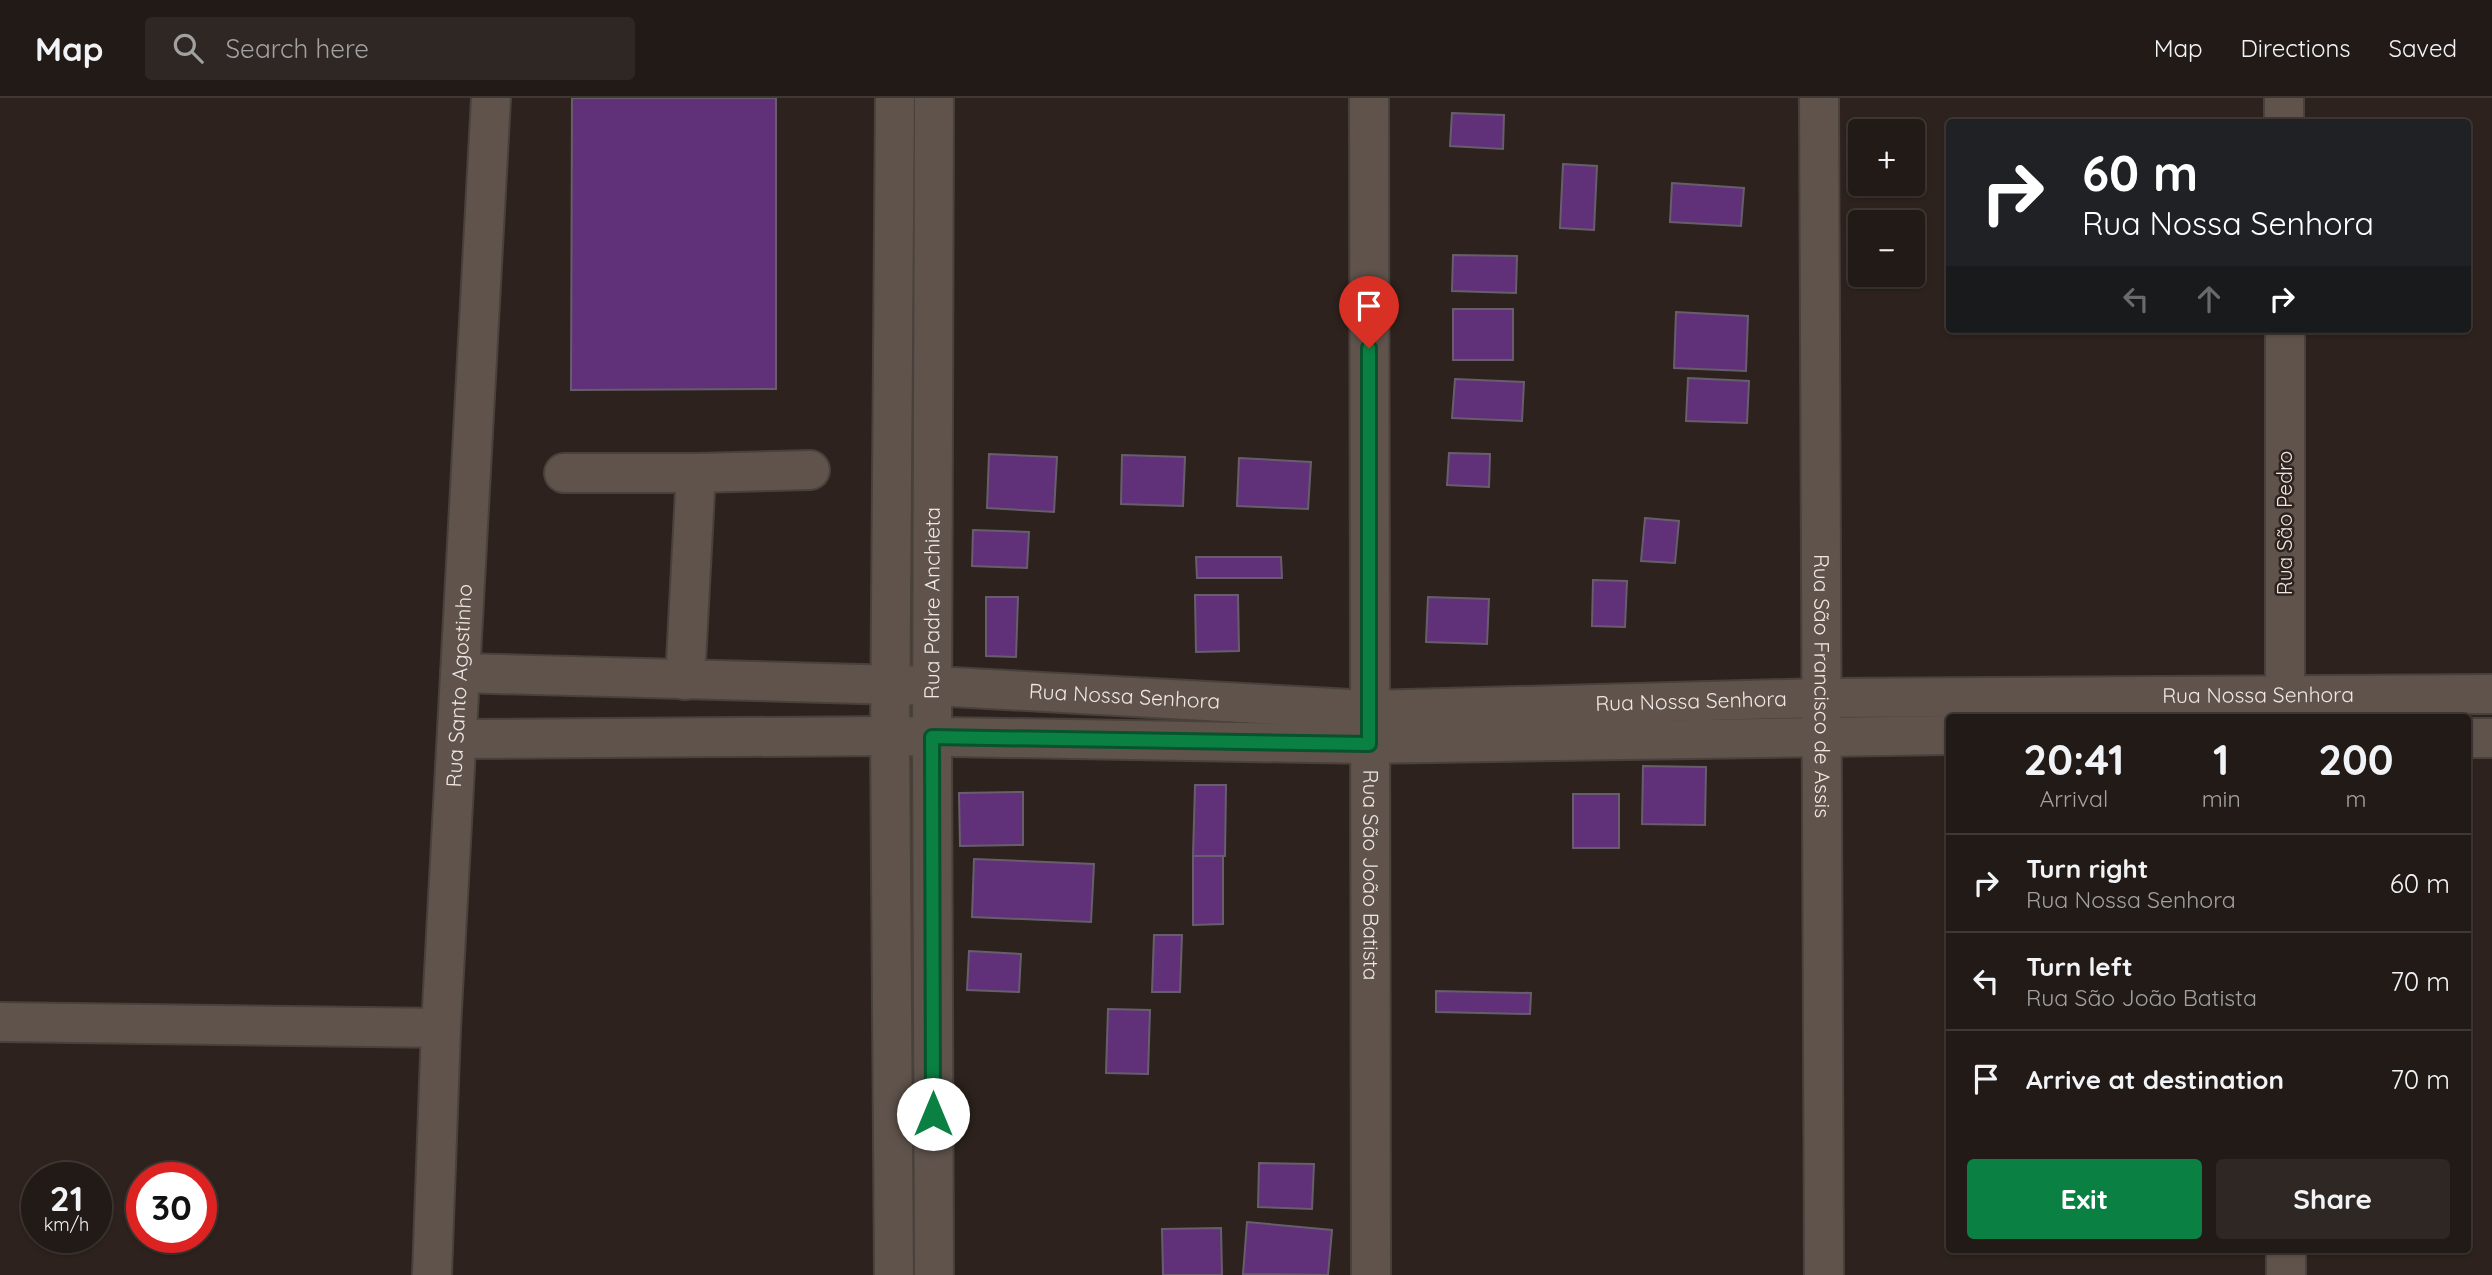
<!DOCTYPE html>
<html lang="en">
<head>
<meta charset="utf-8">
<style>
	body { margin:0; font-family:Quicksand,sans-serif; background:#2e2723; color:#f1f3f6; height:100vh; display:flex; flex-direction:column; font-size:26px; white-space:nowrap }
	* { box-sizing:border-box; margin:0 }
	p { font-size:23px; color:#a2a1a1 }
	.icon { flex:none; width:38px; height:38px; fill:none; stroke:currentColor; stroke-width:2; stroke-linecap:round; stroke-linejoin:round }
	.map { position:relative; flex:1; overflow:hidden }
	.drawer { position:absolute; left:1946px; top:616px; width:525px; height:539px; display:flex; flex-direction:column; background:#221a16; border-radius:7px; box-shadow:0 2px 5px #0004,0 0 0 2px #3f3835 }
	.drawer>* { flex:none }
	.banner { position:absolute; left:1946px; top:21px; width:525px; height:214px; border-radius:7px; box-shadow:0 2px 5px #0004,0 0 0 2px #3f3835; background:#202124; color:#fff; overflow:hidden }
	.tools { position:absolute; left:1848px; top:21px; display:grid; gap:14px }
	.tools a { display:grid; place-items:center; width:77px; height:77px; border-radius:7px; background:#221a16; box-shadow:0 2px 5px #0004,0 0 0 2px #3f3835; font-size:35px }
	.speed { position:absolute; left:21px; top:1064px; display:flex; gap:14px; font-size:35px; font-weight:700; text-align:center }
	.speed>* { display:grid; place-content:center; width:91px; height:91px; border-radius:50%; background:#221a16; box-shadow:0 2px 5px #0004,0 0 0 2px #3f3835; line-height:1 }
	.speed small { font-size:18px; font-weight:400 }
	.speed .limit { border:10px solid #d22; background:#fff; color:#111 }
	.pin { position:absolute; display:grid; place-items:center; width:60px; height:60px; color:#fff; margin:-72px -30px; border-radius:50% 50% 50% 0; rotate:-45deg; box-shadow:0 0 7px #0007 }
	.pin .icon { rotate:45deg }
	.me { position:absolute; width:77px; margin:-38px; rotate:0deg; stroke-linejoin:round; filter:drop-shadow(0 0 5px #0008) }
	.turn { display:flex; align-items:center; gap:24px; height:147px; padding:0 21px; font-size:32px }
	.turn .icon { width:91px; height:91px; stroke-width:2.5 }
	.turn b { display:block; font-size:49px; line-height:60px }
	.lanes { display:flex; align-items:center; height:66px; padding:0 21px; background:#0003; justify-content:center; gap:35px; direction:ltr }
	.lanes .off { opacity:.35 }
	.eta { display:flex; justify-content:space-evenly; align-items:center; height:119px; text-align:center }
	.eta b { font-size:42px; font-weight:700; line-height:49px }
	.cta { display:flex; gap:14px; margin-top:auto; padding:14px 21px }
	.cta a { flex:1; height:80px; border-radius:7px; background:#0b8043; color:#fff; font-size:28px; font-weight:700; line-height:80px; text-align:center }
	.cta a+a { background:#2e2723; color:#f1f3f6 }
	ul { padding:0; list-style:none }
	li { display:flex; align-items:center; gap:21px; height:98px; padding:0 21px; border-top:2px solid #3f3835 }
	li div { flex:1 }
	li b { display:block; font-size:26px }
	li em { font-style:normal }
	header { display:flex; align-items:center; gap:42px; box-sizing:border-box; height:98px; padding:0 35px; background:#221a16; border-bottom:2px solid #3f3835 }
	header strong { font-size:33px }
	nav { display:flex; gap:38px; margin-inline-start:auto; font-size:24px }
	.search { width:490px; height:63px; background:#2e2723; display:flex; align-items:center; gap:18px; box-sizing:border-box; padding:0 24px; border-radius:7px; color:#a2a1a1; font-size:26px }
	.map>svg:first-child { display:block }
	.building { fill:#603078; stroke:#665f6b; stroke-width:2 }
	.lines { fill:none; stroke-linecap:round; stroke-linejoin:round }
	.minor-casing { stroke:#49413c; stroke-width:42 }
	.minor { stroke:#5f534c; stroke-width:38 }
	.route-casing { stroke:#07532c; stroke-width:18 }
	.route { stroke:#0b8043; stroke-width:12 }
	.labels { text-anchor:middle; stroke-width:5; stroke-linejoin:round; paint-order:stroke }
	.street-label { font-size:21px; fill:#eee7e3; stroke:#2d221d }
</style>
</head>
<body>
<header>
<strong>Map</strong>
<div class="search"><svg class="icon" aria-label="search" viewBox="0 0 24 24"><circle cx="10" cy="10" r="6"/><path d="M15 15l6 6"/></svg>Search here</div>
<nav><a>Map</a><a>Directions</a><a>Saved</a></nav>
</header>
<div class="map">
<svg width="2492" height="1177" viewBox="0 0 2492 1177">
	<rect width="100%" height="100%" fill="#2d221d"/>
	<!-- building -->
	<g class="building">
		<path d="M572 0H776V291L571 292Z"/>
		<path d="M1452 15 1504 17 1503 51 1450 48Z"/>
		<path d="M1563 66 1597 68 1594 132 1560 130Z"/>
		<path d="M1672 85 1744 90 1741 128 1670 124Z"/>
		<path d="M1453 157 1517 158 1516 195 1452 193Z"/>
		<rect x="1453" y="211" width="60" height="51"/>
		<path d="M1676 214 1748 218 1746 273 1674 270Z"/>
		<path d="M1688 280 1749 283 1747 325 1686 323Z"/>
		<path d="M1455 281 1524 284 1522 323 1452 320Z"/>
		<path d="M1449 355 1490 356 1489 389 1447 387Z"/>
		<path d="M989 356 1057 359 1054 414 987 410Z"/>
		<path d="M1122 357 1185 359 1183 408 1121 406Z"/>
		<path d="M1239 360 1311 364 1308 411 1237 408Z"/>
		<path d="M1645 420 1679 423 1675 465 1641 463Z"/>
		<path d="M973 432 1029 434 1027 470 972 468Z"/>
		<path d="M1196 459H1281L1282 480H1197Z"/>
		<path d="M1593 482 1627 483 1625 529 1592 528Z"/>
		<path d="M1195 497H1238L1239 553 1196 554Z"/>
		<path d="M986 499H1018L1016 559 986 558Z"/>
		<path d="M1428 499 1489 501 1487 546 1426 544Z"/>
		<path d="M1643 668 1706 669 1705 727 1642 726Z"/>
		<path d="M1195 687H1226L1225 758H1193Z"/>
		<path d="M1023 694V747L960 748 959 695Z"/>
		<rect x="1573" y="696" width="46" height="54"/>
		<path d="M1193 758H1223V826L1193 827Z"/>
		<path d="M974 761 1094 766 1091 824 972 819Z"/>
		<path d="M1154 837H1182L1180 894H1152Z"/>
		<path d="M969 853 1021 856 1019 894 967 892Z"/>
		<path d="M1436 893 1531 895 1530 916 1436 914Z"/>
		<path d="M1108 911 1150 912 1148 976 1106 975Z"/>
		<path d="M1259 1065 1314 1066 1312 1111 1258 1109Z"/>
		<path d="M1247 1124 1332 1132 1328 1177 1243 1176Z"/>
		<path d="M1221 1130 1222 1177H1163L1162 1131Z"/>
	</g>
	<g class="lines">
		<!-- minor casing -->
		<g class="minor-casing">
			<g id="minor">
				<path id="s1" d="M1369 0 1371 1177"/>
				<path id="s2" d="M1819 0 1824 1177"/>
				<path d="M2284 0V24"/>
				<path d="M2285 231V620"/>
				<path d="M564 375H696L685 582"/>
				<path d="M696 375 810 372"/>
				<path id="s3" d="M460 575 934 588 1369 612 1821 600 2492 596"/>
				<path d="M2468 640H2492"/>
				<path d="M457 641 890 638 1369 646 1950 637"/>
				<path d="M0 924 441 930"/>
				<path d="M2286 1152V1177"/>
				<path id="s4" d="M432 1177 441 930 491 0"/>
				<path d="M894 1177 890 638 895 0"/>
				<path id="s5" d="M934 1177 932 639 934 0"/>
			</g>
		</g>
		<!-- minor -->
		<use href="#minor" class="minor"/>
	</g>
	<g class="lines">
		<!-- route casing -->
		<g class="route-casing">
			<path id="route" d="M933 1016 932 639 1369 646V250"/>
		</g>
		<!-- route -->
		<use href="#route" class="route"/>
	</g>
	<g class="labels">
		<!-- street labels -->
		<g class="street-label">
			<text transform="translate(2285 425) rotate(-90)" y="7">Rua São Pedro</text>
			<text dy="7" stroke="none"><textPath href="#s5" startOffset="672">Rua Padre Anchieta</textPath></text>
			<text dy="7" stroke="none"><textPath href="#s4" startOffset="590">Rua Santo Agostinho</textPath></text>
			<text dy="7" stroke="none"><textPath href="#s2" startOffset="588">Rua São Francisco de Assis</textPath></text>
			<text dy="7" stroke="none"><textPath href="#s3" startOffset="1799">Rua Nossa Senhora</textPath></text>
			<text dy="7" stroke="none"><textPath href="#s3" startOffset="665">Rua Nossa Senhora</textPath></text>
			<text dy="7" stroke="none"><textPath href="#s3" startOffset="1232">Rua Nossa Senhora</textPath></text>
			<text dy="7" stroke="none"><textPath href="#s1" startOffset="777">Rua São João Batista</textPath></text>
		</g>
	</g>
</svg>
<div class="tools">
<a>+</a>
<a>−</a>
</div>
<div class="speed"><div>21<small>km/h</small></div><div class="limit">30</div></div>
<div class="pin" style="left:1369px;top:250px;background:#d93025"><svg class="icon" aria-label="arrive" viewBox="0 0 24 24"><path d="M6 21V4h12l-3 4 3 4H6"/></svg></div>
<svg class="me" style="left:933px;top:1016px" viewBox="-20 -20 40 40"><circle r="19" fill="#fff"/><path d="M0-13L10 11 0 6-10 11z" fill="#0b8043"/></svg>
<div class="banner">
<div class="turn"><svg class="icon" aria-label="right" viewBox="0 0 24 24"><path d="M7 20v-9h11M14 6l5 5-5 5"/></svg><div><b>60 m</b>Rua Nossa Senhora</div></div>
<div class="lanes"><svg class="icon off" aria-label="left" viewBox="0 0 24 24"><path d="M17 20v-9H6M10 6l-5 5 5 5"/></svg><svg class="icon off" aria-label="ahead" viewBox="0 0 24 24"><path d="M12 20V5M6 11l6-6 6 6"/></svg><svg class="icon" aria-label="right" viewBox="0 0 24 24"><path d="M7 20v-9h11M14 6l5 5-5 5"/></svg></div>
</div>
<section class="drawer">
<div class="eta">
<div><b>20:41</b><p>Arrival</p></div>
<div><b>1</b><p>min</p></div>
<div><b>200</b><p>m</p></div>
</div>
<ul>
<li><svg class="icon" aria-label="right" viewBox="0 0 24 24"><path d="M7 20v-9h11M14 6l5 5-5 5"/></svg><div><b>Turn right</b><p>Rua Nossa Senhora</p></div><em>60 m</em></li>
<li><svg class="icon" aria-label="left" viewBox="0 0 24 24"><path d="M17 20v-9H6M10 6l-5 5 5 5"/></svg><div><b>Turn left</b><p>Rua São João Batista</p></div><em>70 m</em></li>
<li><svg class="icon" aria-label="arrive" viewBox="0 0 24 24"><path d="M6 21V4h12l-3 4 3 4H6"/></svg><div><b>Arrive at destination</b></div><em>70 m</em></li>
</ul>
<div class="cta"><a>Exit</a><a>Share</a></div>
</section>
</div>
</body>
</html>
